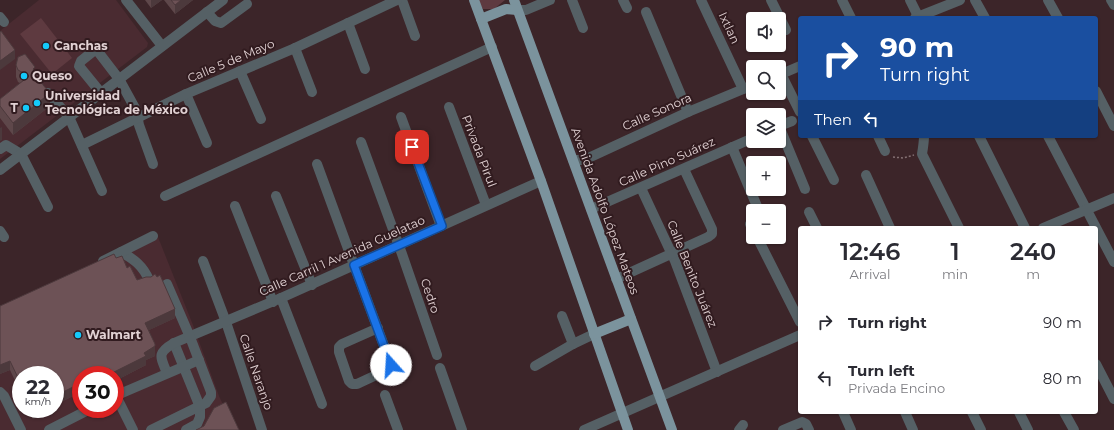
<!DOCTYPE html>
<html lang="en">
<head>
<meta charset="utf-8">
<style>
	body { margin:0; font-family:Montserrat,sans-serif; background:#f2f2f3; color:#2b2b33; height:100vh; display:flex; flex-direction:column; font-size:15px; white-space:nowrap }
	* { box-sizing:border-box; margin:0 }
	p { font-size:13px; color:#7c7c81 }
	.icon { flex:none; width:22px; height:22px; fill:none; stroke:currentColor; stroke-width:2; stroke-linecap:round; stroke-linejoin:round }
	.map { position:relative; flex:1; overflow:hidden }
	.panel { position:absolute; left:798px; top:226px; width:300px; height:188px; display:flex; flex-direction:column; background:#fff; border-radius:4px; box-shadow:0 1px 3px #0004 }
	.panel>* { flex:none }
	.guide { position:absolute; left:798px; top:16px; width:300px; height:122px; border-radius:4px; box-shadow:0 1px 3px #0004; background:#1a4fa0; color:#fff; overflow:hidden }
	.fabs { position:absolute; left:746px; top:12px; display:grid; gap:8px }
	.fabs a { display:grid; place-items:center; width:40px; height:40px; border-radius:4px; background:#fff; box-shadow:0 1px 3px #0004; font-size:20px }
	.speed { position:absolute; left:12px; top:366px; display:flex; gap:8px; font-size:20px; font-weight:700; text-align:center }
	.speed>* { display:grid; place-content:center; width:52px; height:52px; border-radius:50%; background:#fff; box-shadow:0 1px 3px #0004; line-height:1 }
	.speed small { font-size:10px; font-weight:400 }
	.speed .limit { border:6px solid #d22; background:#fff; color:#111 }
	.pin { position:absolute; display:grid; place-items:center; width:34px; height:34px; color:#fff; margin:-17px; border-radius:8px; box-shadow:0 2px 6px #0006 }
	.me { position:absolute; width:44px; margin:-22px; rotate:341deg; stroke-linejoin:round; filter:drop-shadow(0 0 3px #0008) }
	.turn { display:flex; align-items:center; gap:14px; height:84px; padding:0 16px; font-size:18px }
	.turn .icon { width:52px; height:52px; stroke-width:2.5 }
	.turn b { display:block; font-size:28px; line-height:34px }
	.then { display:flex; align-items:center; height:38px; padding:0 16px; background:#0003; gap:8px; font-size:15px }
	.eta { display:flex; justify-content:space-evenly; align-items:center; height:68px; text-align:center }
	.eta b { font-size:24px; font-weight:600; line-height:28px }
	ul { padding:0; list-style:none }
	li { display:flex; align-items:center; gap:12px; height:56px; padding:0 16px }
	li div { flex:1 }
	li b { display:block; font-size:15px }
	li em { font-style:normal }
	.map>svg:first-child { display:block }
	.built { fill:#4a2b31; fill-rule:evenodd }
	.green { fill:#5e3a40 }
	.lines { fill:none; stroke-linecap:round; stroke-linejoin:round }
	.path { stroke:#847073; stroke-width:1.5; stroke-dasharray:2 2; stroke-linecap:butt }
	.minor { stroke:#556065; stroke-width:10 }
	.major { stroke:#7b939d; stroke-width:10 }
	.wall { fill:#5e474a }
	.shaded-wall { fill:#4c393c }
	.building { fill:#6d5256; stroke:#4c393c }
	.route-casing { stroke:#114b97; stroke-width:10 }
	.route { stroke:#1a73e8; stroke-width:7 }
	.poi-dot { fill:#14cafb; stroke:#311b1f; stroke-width:1.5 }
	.labels { text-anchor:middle; stroke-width:4; stroke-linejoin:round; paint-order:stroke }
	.street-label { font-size:12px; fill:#e2d2d4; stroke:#311b1f }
	.poi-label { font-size:12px; font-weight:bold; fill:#e2d2d4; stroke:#311b1f; text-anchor:start }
</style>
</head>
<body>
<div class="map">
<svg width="1114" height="430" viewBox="0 0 1114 430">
	<rect width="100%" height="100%" fill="#3c2529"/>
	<!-- built -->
	<g class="built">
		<path d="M39 0H116L148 43 147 47 0 159V31Z"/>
		<path d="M158 237 193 325 219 396 235 430H0V311ZM21 375H55V409H21ZM81 375H115V409H81Z"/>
	</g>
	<!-- green -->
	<g class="green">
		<path d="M477 0H505L494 9H483Z"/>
		<path d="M41 18 72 58 52 74 20 34Z"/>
	</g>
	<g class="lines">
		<!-- path -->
		<path class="path" d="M893 157 903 158 914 155"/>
		<!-- minor -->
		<g class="minor">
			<path d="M126 0 162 46"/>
			<path d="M402 0 415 36"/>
			<path d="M572 0 583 28"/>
			<path d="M623 0 627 8"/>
			<path d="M701 0 743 89"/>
			<path d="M771 0 786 30"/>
			<path d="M842 0 851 18"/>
			<path d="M910 0 919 18"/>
			<path d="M975 0 985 18"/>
			<path d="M1048 0 1058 18"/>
			<path d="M1111 0 1114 5"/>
			<path d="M517 10H526L550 0"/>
			<path d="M207 12 215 21 221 23 247 4"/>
			<path d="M646 12 688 112"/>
			<path d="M0 17 4 22"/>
			<path d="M915 18 960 0"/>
			<path d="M348 23 365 69"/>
			<path d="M295 48 312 92"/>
			<path d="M240 71 261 119"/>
			<path d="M781 74 800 112"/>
			<path d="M779 75 800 66"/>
			<path d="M1096 91 1114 126"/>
			<path d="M48 93 69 117 102 191"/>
			<path d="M101 93 79 66 81 61 96 49 119 79 130 99 136 110 139 125 153 164"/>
			<path d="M186 94 207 143"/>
			<path d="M449 107 486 205"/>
			<path d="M401 117 441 226"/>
			<path d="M779 126 805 189"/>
			<path d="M779 126 792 121"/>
			<path d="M812 136 834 180"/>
			<path d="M878 136 885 151"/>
			<path d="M924 136C924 141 923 148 922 154L959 228"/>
			<path d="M979 136 1025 228"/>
			<path d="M1048 136 1114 262"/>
			<path d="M361 142 402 254 437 355"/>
			<path d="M82 145 186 94 295 48 397 0"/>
			<path d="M732 147 759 211"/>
			<path d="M0 149 6 145 21 154 48 207"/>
			<path d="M573 160H584L688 112 753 85"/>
			<path d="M317 164 354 265C366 297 378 330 390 362L391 365 387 370 357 384H352L349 381 339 352V347L342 344 378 328"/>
			<path d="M0 170 223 0"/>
			<path d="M866 175 890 228"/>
			<path d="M641 188 675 261 717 372"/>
			<path d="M165 196 492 47"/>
			<path d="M276 196 312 285"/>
			<path d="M235 206 273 302"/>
			<path d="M591 209 753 138"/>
			<path d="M809 212 817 228"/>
			<path d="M750 224 753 230"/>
			<path d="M1043 228 1114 198"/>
			<path d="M0 231 4 237"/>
			<path d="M757 237 800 322"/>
			<path d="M121 252C134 259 143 266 149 280"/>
			<path d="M103 261 153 236"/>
			<path d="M203 261 226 322 262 430"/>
			<path d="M616 279 708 237 712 234V229L684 169"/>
			<path d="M281 298 322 404"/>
			<path d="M562 316 573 344"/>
			<path d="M174 343 200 407V417L197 424 186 430"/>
			<path d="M1096 364 1114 399"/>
			<path d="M535 366 573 344 594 334"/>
			<path d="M440 368 462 430"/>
			<path d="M167 373C160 356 157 353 174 343L281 298 541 181"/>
			<path d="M0 392 4 396 21 430"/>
			<path d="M385 395 398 430"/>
			<path d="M115 396 199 360"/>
			<path d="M116 396 133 430"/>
			<path d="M843 412 851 430"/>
			<path d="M905 412 913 430"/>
			<path d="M972 412 981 430"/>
			<path d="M1019 412 1028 430"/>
			<path d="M1064 412 1074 430"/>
			<path d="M49 430 90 409"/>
			<path d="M151 430 206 403 211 396V392L190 337 167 284"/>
			<path d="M584 430 800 335"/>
			<path d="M739 430 743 425"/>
			<path d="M783 430 802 422 806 424 809 430"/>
		</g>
		<!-- major -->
		<g class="major">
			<path d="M474 0 541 181 628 430"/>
			<path d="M514 0 672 430"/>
			<path d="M481 19 506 9 517 10"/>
			<path d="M594 334 631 319"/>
		</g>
	</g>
	<!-- wall -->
	<g class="wall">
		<path d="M145 0H162L151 8Z"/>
		<path d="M164 0H193L175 14Z"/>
		<path d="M16 65 35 71 43 85 50 106 13 135 0 118V99L20 83 18 82 16 77Z"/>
		<path d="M116 258 127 268 137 280 175 318 149 330 155 353V356L146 360V365L115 381V375H81V392L55 405V375H21V393L10 370 0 374V306Z"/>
		<path d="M28 409H52V410L33 419Z"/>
	</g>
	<!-- shaded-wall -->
	<g class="shaded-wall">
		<path d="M151 0H162L151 8Z"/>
		<path d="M181 0H193L175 14V5Z"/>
		<path d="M15 50V59L0 70V61Z"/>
		<path d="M50 93V106L13 135V123Z"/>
		<path d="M2 127V140L0 141V128Z"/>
		<path d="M175 309V318L145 332V323Z"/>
		<path d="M155 344V356L146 360V365L115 381V375H112V373L144 353Z"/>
		<path d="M10 361V370L0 374V365Z"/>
		<path d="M110 369V375H98Z"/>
		<path d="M81 383V392L55 405V396Z"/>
		<path d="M35 409H52V410L33 419V410Z"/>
	</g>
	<!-- building -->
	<g class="building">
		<path d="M171 0H181L175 5Z"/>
		<path d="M1 31 15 50 0 61V32Z"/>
		<path d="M25 54 35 67 33 69 42 80 43 85 50 93 13 123 0 106V99L29 76 18 70 16 65 18 57Z"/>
		<path d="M114 254 116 258 122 256 127 268 130 266 137 280 146 277H151L155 274 157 277 160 275 175 309 145 323 155 344V346L144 353 146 356 112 373 110 369 98 375H81V383L55 396V375H21V384L10 361 0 365V306Z"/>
		<path d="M226 402 239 430H196L204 426 214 408Z"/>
	</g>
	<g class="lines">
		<!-- route casing -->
		<g class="route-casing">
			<path id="route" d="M391 365 354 265 442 226 412 147"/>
		</g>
		<!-- route -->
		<use href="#route" class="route"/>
	</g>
	<!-- markers -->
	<g class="poi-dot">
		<circle cx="46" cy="46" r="4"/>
		<circle cx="24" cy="76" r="4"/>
		<circle cx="37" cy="103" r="4"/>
		<circle cx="26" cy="108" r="4"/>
		<circle cx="78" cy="335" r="4"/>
	</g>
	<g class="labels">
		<!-- street labels -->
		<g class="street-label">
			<text transform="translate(729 28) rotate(65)" y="4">Ixtlan</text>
			<text transform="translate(231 61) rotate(-23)" y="4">Calle 5 de Mayo</text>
			<text transform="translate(657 112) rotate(-24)" y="4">Calle Sonora</text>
			<text transform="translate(479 151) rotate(69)" y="4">Privada Pirul</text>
			<text transform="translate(667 162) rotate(-24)" y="4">Calle Pino Suárez</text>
			<text transform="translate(605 211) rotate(70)" y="4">Avenida Adolfo López Mateos</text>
			<text transform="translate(342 256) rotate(-24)" y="4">Calle Carril 1 Avenida Guelatao</text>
			<text transform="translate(692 274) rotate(68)" y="4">Calle Benito Juárez</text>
			<text transform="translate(430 296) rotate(71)" y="4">Cedro</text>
			<text transform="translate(256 372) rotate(71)" y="4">Calle Naranjo</text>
		</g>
		<!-- poi labels -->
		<g class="poi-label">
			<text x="54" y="50">Canchas</text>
			<text x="32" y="80">Queso</text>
			<text x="45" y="100">Universidad<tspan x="45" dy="14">Tecnológica de México</tspan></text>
			<text x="18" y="112" text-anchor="end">T</text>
			<text x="86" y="339">Walmart</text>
		</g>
	</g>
</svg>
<div class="fabs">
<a><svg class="icon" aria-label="sound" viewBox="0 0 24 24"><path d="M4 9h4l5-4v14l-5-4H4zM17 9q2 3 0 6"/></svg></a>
<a><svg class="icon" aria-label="search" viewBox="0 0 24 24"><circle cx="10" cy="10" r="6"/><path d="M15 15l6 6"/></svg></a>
<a><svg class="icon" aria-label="layers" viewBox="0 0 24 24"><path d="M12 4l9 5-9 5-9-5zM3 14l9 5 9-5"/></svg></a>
<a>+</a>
<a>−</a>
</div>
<div class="speed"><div>22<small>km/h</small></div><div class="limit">30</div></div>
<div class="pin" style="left:412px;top:147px;background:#d93025"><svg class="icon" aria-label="arrive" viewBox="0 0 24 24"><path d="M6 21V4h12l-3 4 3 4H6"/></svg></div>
<svg class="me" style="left:391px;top:365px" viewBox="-20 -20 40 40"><circle r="19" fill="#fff"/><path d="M0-13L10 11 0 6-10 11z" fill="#1a73e8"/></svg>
<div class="guide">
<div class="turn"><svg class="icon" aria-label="right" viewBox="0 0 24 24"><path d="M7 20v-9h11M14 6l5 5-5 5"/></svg><div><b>90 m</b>Turn right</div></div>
<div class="then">Then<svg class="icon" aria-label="left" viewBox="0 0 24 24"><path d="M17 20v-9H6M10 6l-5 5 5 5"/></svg></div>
</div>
<section class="panel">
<div class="eta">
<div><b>12:46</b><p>Arrival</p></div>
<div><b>1</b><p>min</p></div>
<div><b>240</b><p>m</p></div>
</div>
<ul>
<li><svg class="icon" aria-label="right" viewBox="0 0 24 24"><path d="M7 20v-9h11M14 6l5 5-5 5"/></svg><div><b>Turn right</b></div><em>90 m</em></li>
<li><svg class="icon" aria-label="left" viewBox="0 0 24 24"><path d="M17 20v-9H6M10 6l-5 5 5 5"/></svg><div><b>Turn left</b><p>Privada Encino</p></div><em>80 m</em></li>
</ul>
</section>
</div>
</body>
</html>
